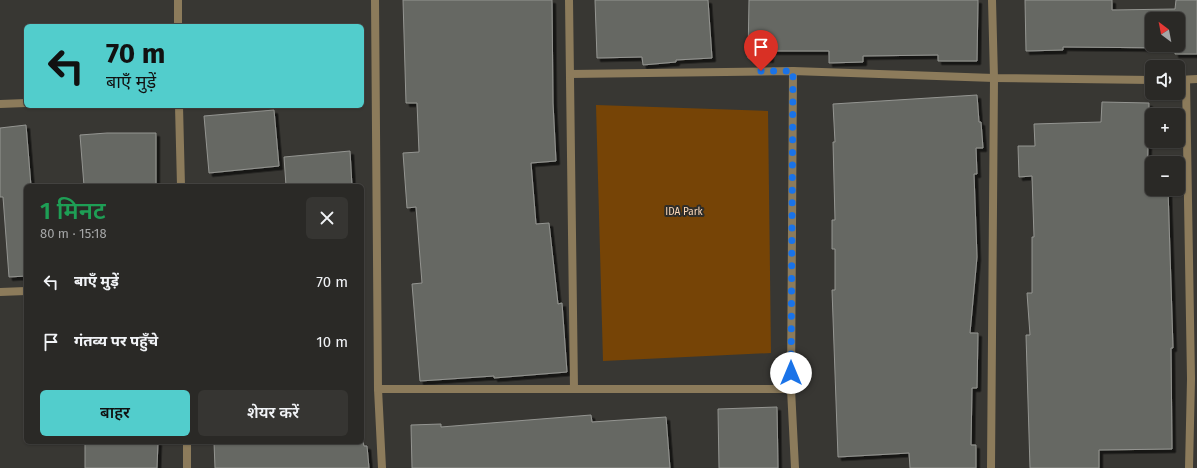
<!DOCTYPE html>
<html lang="hi">
<head>
<meta charset="utf-8">
<style>
	body { margin:0; font-family:"Fira Sans","Noto Sans Devanagari",sans-serif; background:#363532; color:#f1f3f6; height:100vh; display:flex; flex-direction:column; font-size:15px; white-space:nowrap }
	* { box-sizing:border-box; margin:0 }
	p { font-size:13px; color:#a5a6a7 }
	.icon { flex:none; width:22px; height:22px; fill:none; stroke:currentColor; stroke-width:2; stroke-linecap:round; stroke-linejoin:round }
	.map { position:relative; flex:1; overflow:hidden }
	.drawer { position:absolute; left:24px; top:184px; width:340px; height:260px; display:flex; flex-direction:column; background:#2a2926; border-radius:6px; box-shadow:0 1px 3px #0004,0 0 0 1px #464543 }
	.drawer>* { flex:none }
	.banner { position:absolute; left:24px; top:24px; width:340px; height:84px; border-radius:6px; box-shadow:0 1px 3px #0004,0 0 0 1px #464543; background:#52cdcc; color:#111; overflow:hidden }
	.needle { width:26px; rotate:328deg }
	.fabs { position:absolute; left:1145px; top:12px; display:grid; gap:8px }
	.fabs a { display:grid; place-items:center; width:40px; height:40px; border-radius:6px; background:#2a2926; box-shadow:0 1px 3px #0004,0 0 0 1px #464543; font-size:20px }
	.pin { position:absolute; display:grid; place-items:center; width:34px; height:34px; color:#fff; margin:-41px -17px; border-radius:50% 50% 50% 0; rotate:-45deg; box-shadow:0 0 4px #0007 }
	.pin .icon { rotate:45deg }
	.me { position:absolute; width:44px; margin:-22px; rotate:0deg; stroke-linejoin:round; filter:drop-shadow(0 0 3px #0008) }
	.turn { display:flex; align-items:center; gap:14px; height:84px; padding:0 16px; font-size:18px }
	.turn .icon { width:52px; height:52px; stroke-width:2.5 }
	.turn b { display:block; font-size:28px; line-height:34px }
	.round { display:grid; place-items:center; flex:none; width:42px; height:42px; border-radius:6px; background:#363532 }
	.head { display:flex; align-items:center; justify-content:space-between; height:68px; padding:0 16px }
	h1 { font-size:24px; font-weight:600; line-height:30px; color:#1e9e55 }
	.action { display:flex; gap:8px; margin-top:auto; padding:8px 16px }
	.action a { flex:1; height:46px; border-radius:6px; background:#52cdcc; color:#111; font-size:16px; font-weight:600; line-height:46px; text-align:center }
	.action a+a { background:#363532; color:#f1f3f6 }
	ul { padding:0; list-style:none }
	li { display:flex; align-items:center; gap:12px; height:60px; padding:0 16px }
	li div { flex:1 }
	li b { display:block; font-size:15px }
	li em { font-style:normal }
	.map>svg:first-child { display:block }
	.green { fill:#764406 }
	.building { fill:#666863; stroke:#949591; fill-rule:evenodd; filter:url(#shadow) }
	.lines { fill:none; stroke-linecap:round; stroke-linejoin:round }
	.minor { stroke:#8c7b5b; stroke-width:8 }
	.route { stroke:#1a73e8; stroke-width:7; stroke-dasharray:0 12.6 }
	.labels { text-anchor:middle; stroke-width:4; stroke-linejoin:round; paint-order:stroke }
	.park-label { font-size:10px; fill:#fcd9ba; stroke:#2e2d29 }
</style>
</head>
<body>
<div class="map">
<svg width="1197" height="468" viewBox="0 0 1197 468">
	<defs>
		<filter id="shadow"><feDropShadow dx="3.5" dy="3.5" stdDeviation="0" flood-color="#0009"/></filter>
	</defs>
	<rect width="100%" height="100%" fill="#383733"/>
	<!-- green -->
	<path class="green" d="M596 105 768 111 771 353 603 361Z"/>
	<!-- building -->
	<g class="building">
		<path d="M403 0H552L553 103 556 161 531 163 536 224 549 223 558 304 562 303 567 372 494 378V376L420 381 412 284 422 283 416 207 407 208 403 153 419 152 417 103H406Z"/>
		<path d="M595 0H708L712 58 676 60V62L643 65 642 57 597 58Z"/>
		<path d="M749 0H978L977 61H938V55L863 56V62L829 63V51H770V59L748 58Z"/>
		<path d="M1025 0H1112V10L1175 9 1176 0H1197V54H1175V48L1063 47V50L1026 51ZM1152 19H1178V45H1152Z"/>
		<path d="M977 95 979 122H981L983 148H976L977 174H974L977 257 970 333H978L977 388H972L971 445H976V468H910L909 453 838 457 832 290H835V249H832V220H835L833 142H835L833 104Z"/>
		<path d="M1102 102 1149 103 1147 187H1152V189H1168L1173 348H1171L1172 449 1099 450V468H1030L1026 335H1030L1027 293H1032V237H1034L1032 176 1019 177 1018 146H1035L1034 124 1101 122Z"/>
		<path d="M274 110 279 166 209 173 204 116Z"/>
		<path d="M26 125 31 186H26V276L9 277 3 197H0V128Z"/>
		<path d="M107 133H156V186H84L80 135Z"/>
		<path d="M350 151 352 186H286L284 157Z"/>
		<path d="M777 407 778 468H719L718 409Z"/>
		<path d="M591 415 592 422 666 417 670 468H412L411 425 441 424V427Z"/>
		<path d="M85 442H158L157 468H85Z"/>
		<path d="M214 442H363L364 446H367L369 468H215Z"/>
	</g>
	<g class="lines">
		<!-- minor -->
		<g class="minor">
			<path d="M178 0V26"/>
			<path d="M375 0 378 389 382 468"/>
			<path d="M569 0 574 389"/>
			<path d="M793 71 791 389 795 468"/>
			<path d="M570 74 793 71 994 78 1152 80"/>
			<path d="M1178 80 1197 79"/>
			<path d="M1186 80 1191 379 1189 468"/>
			<path d="M0 104 26 103"/>
			<path d="M179 106 181 186"/>
			<path d="M0 292 26 291"/>
			<path d="M378 389H791"/>
			<path d="M187 442V468"/>
			<path d="M991 468 994 78 992 0"/>
		</g>
	</g>
	<g class="lines">
		<!-- route -->
		<path class="route" d="M761 71H793L791 373"/>
	</g>
	<g class="labels">
		<!-- park labels -->
		<g class="park-label">
			<text x="684" y="215">IDA Park</text>
		</g>
	</g>
</svg>
<div class="fabs">
<a><svg class="needle" viewBox="-14 -14 28 28"><path d="M0-13l5 13h-10z" fill="#e53935"/><path d="M0 13l5-13h-10z" fill="#a5a6a7"/></svg></a>
<a><svg class="icon" aria-label="sound" viewBox="0 0 24 24"><path d="M4 9h4l5-4v14l-5-4H4zM17 9q2 3 0 6"/></svg></a>
<a>+</a>
<a>−</a>
</div>
<div class="pin" style="left:761px;top:71px;background:#d93025"><svg class="icon" aria-label="arrive" viewBox="0 0 24 24"><path d="M6 21V4h12l-3 4 3 4H6"/></svg></div>
<svg class="me" style="left:791px;top:373px" viewBox="-20 -20 40 40"><circle r="19" fill="#fff"/><path d="M0-13L10 11 0 6-10 11z" fill="#1a73e8"/></svg>
<div class="banner">
<div class="turn"><svg class="icon" aria-label="left" viewBox="0 0 24 24"><path d="M17 20v-9H6M10 6l-5 5 5 5"/></svg><div><b>70 m</b>बाएँ मुड़ें</div></div>
</div>
<section class="drawer">
<div class="head"><div><h1>1 मिनट</h1><p>80 m · 15:18</p></div><a class="round"><svg class="icon" aria-label="close" viewBox="0 0 24 24"><path d="M6 6l12 12M18 6L6 18"/></svg></a></div>
<ul>
<li><svg class="icon" aria-label="left" viewBox="0 0 24 24"><path d="M17 20v-9H6M10 6l-5 5 5 5"/></svg><div><b>बाएँ मुड़ें</b></div><em>70 m</em></li>
<li><svg class="icon" aria-label="arrive" viewBox="0 0 24 24"><path d="M6 21V4h12l-3 4 3 4H6"/></svg><div><b>गंतव्य पर पहुँचे</b></div><em>10 m</em></li>
</ul>
<div class="action"><a>बाहर</a><a>शेयर करें</a></div>
</section>
</div>
</body>
</html>
